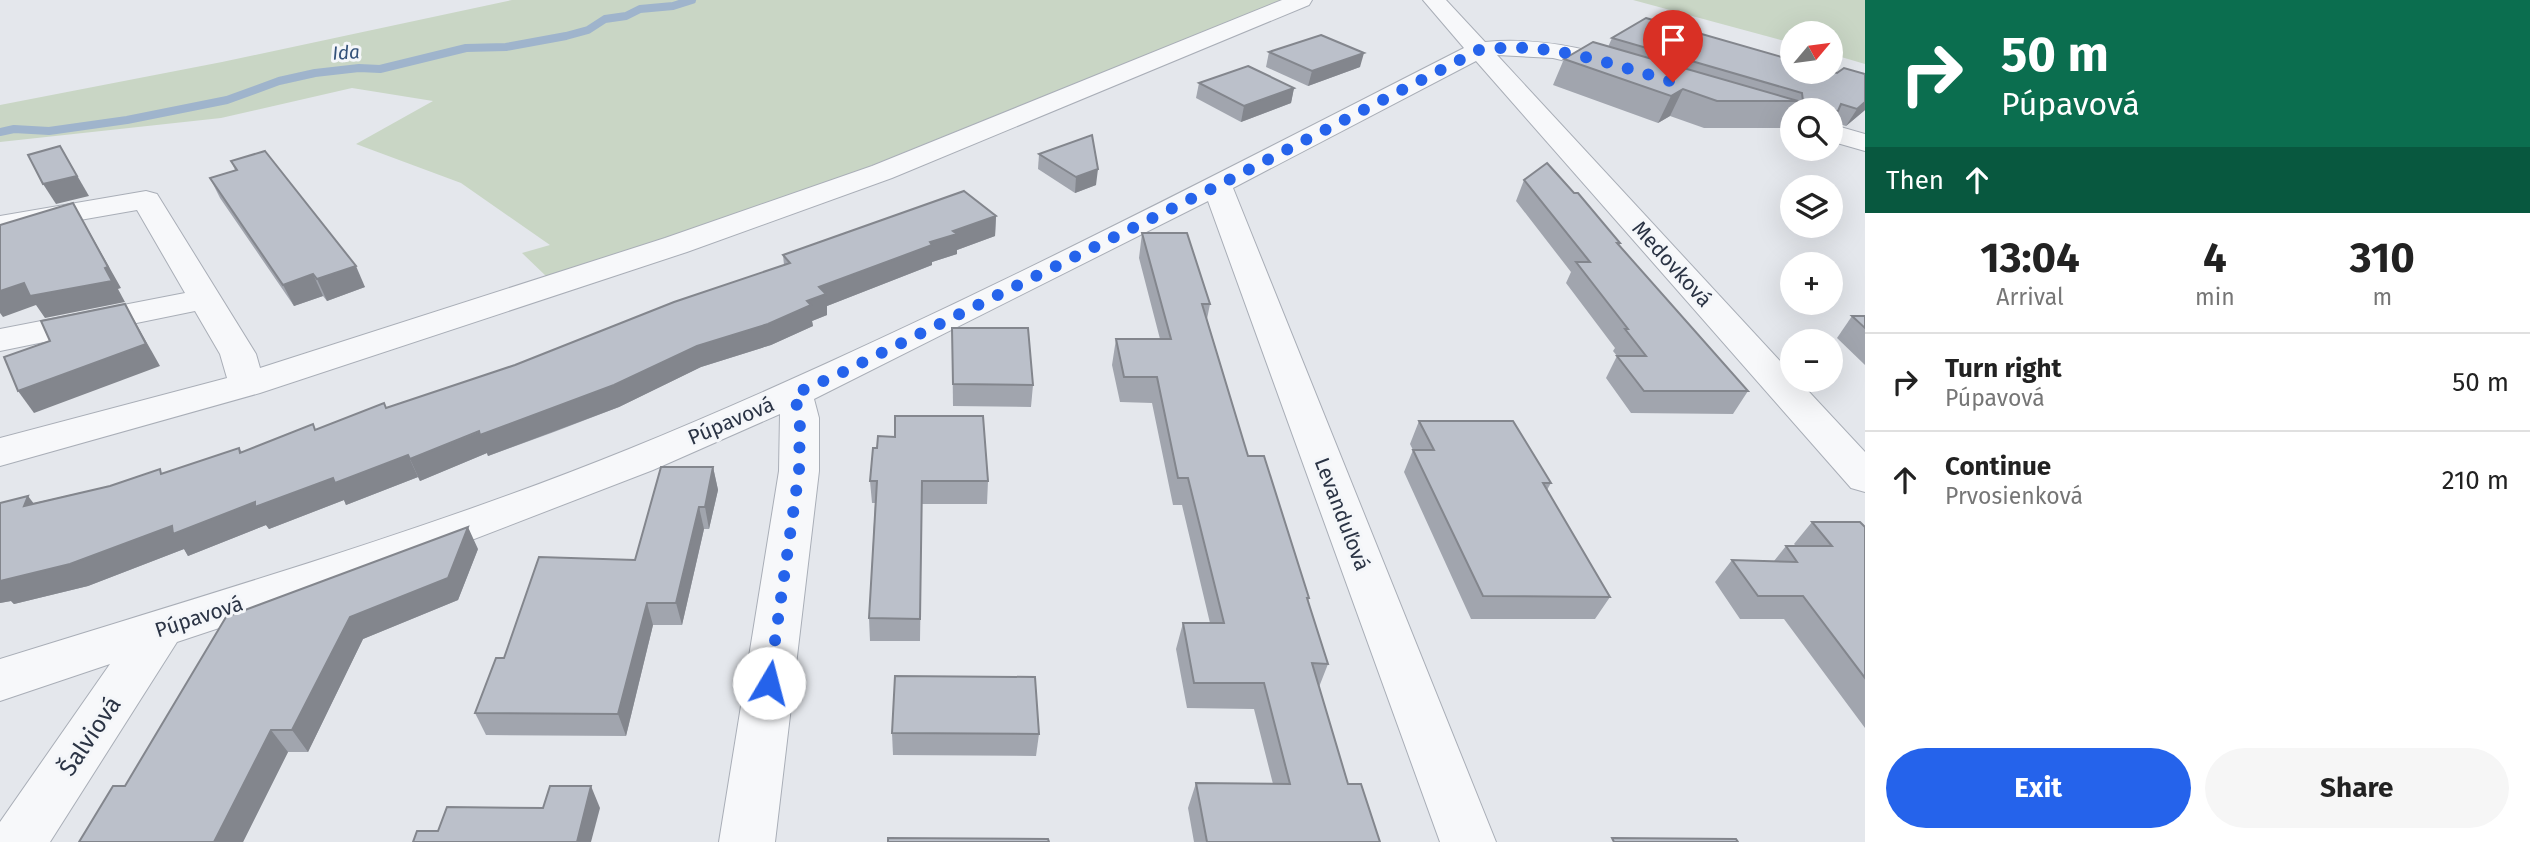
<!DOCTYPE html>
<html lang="en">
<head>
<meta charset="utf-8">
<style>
	body { margin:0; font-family:"Fira Sans",sans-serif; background:#f6f6f6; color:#222; height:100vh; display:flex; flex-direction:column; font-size:26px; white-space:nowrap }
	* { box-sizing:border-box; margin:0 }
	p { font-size:23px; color:#767676 }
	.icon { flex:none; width:38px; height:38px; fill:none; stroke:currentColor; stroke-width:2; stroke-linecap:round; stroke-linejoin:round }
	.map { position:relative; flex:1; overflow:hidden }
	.details { display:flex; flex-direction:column; background:#fff; width:665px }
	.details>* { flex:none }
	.banner { background:#0b6e4f; color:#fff; overflow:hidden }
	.needle { width:46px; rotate:61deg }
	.buttons { position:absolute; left:1780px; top:21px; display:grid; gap:14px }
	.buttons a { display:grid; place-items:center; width:63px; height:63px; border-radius:50%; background:#fff; box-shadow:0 7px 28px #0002; font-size:35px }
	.pin { position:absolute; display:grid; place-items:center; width:60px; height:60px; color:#fff; margin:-72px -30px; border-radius:50% 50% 50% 0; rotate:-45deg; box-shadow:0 0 7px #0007 }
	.pin .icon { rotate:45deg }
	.me { position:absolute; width:77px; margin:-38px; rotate:8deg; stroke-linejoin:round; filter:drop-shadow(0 0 5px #0008) }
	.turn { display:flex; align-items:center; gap:24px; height:147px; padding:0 21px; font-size:32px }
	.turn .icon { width:91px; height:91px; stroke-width:2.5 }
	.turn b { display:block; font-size:49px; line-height:60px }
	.then { display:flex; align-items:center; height:66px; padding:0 21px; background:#0003; gap:14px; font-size:26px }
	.eta { display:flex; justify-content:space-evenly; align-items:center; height:119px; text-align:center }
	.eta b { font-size:42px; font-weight:700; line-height:49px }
	.cta { display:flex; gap:14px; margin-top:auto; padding:14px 21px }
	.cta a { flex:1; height:80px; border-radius:42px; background:#2563eb; color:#fff; font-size:28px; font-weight:700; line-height:80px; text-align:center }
	.cta a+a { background:#f6f6f6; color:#222 }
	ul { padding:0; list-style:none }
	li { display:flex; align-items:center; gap:21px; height:98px; padding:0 21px; border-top:2px solid #e0e0e0 }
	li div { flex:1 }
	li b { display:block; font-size:26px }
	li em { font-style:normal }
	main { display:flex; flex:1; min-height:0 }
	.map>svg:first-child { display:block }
	.green { fill:#c9d6c5 }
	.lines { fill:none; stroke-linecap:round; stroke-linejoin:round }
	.stream { stroke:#9fb4cc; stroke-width:8 }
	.minor-casing { stroke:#a9aeb7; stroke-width:2 }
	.minor { fill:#f7f8fa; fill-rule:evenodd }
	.wall { fill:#a1a5ae }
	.shaded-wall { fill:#83868d }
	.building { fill:#bbc0ca; stroke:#83868d; stroke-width:2 }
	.route { stroke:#2563eb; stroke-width:12; stroke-dasharray:0 21.6 }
	.labels { text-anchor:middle; stroke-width:6; stroke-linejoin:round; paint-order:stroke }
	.far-water-label { font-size:19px; font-style:italic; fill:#34527a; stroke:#f4f6f9 }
	.street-label { font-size:21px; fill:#2b3445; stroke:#f4f6f9 }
	.near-street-label { font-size:24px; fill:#2b3445; stroke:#f4f6f9 }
</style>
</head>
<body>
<main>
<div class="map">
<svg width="1865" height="842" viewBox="0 0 1865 842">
	<rect width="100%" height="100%" fill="#e4e7ec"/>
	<!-- green -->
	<g class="green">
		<path d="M512 0H1282L873 165 773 202 547 277 522 253 550 245 461 183 356 144 433 101 352 88 221 118 0 142V105L222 62Z"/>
		<path d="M1633 0H1865V64L1831 54 1830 33H1792V43Z"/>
	</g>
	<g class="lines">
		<!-- stream -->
		<path class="stream" d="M0 132 14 129 49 131 127 120 227 100 279 81 315 73 359 68 380 69 466 48 506 47 566 36 588 30 605 19 626 16 640 9 673 6 692 0"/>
		<!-- minor casing -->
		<g class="minor-casing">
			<g id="minor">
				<path d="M1282 0H1312L1309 5 892 178 687 252 260 393 0 466V438L227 378 220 354 195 311 0 351V329L185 293 137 210 0 234V216L146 191 157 194 256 354 260 368 665 238 872 166Z"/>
				<path d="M1423 0H1446L1485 42C1536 37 1585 48 1634 63L1637 68 1634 73 1625 75 1553 58 1497 55 1792 374V380H1798L1865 452V492L1851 488 1476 61 1233 188 1496 842H1440L1208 201 814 399 819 418V471L775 842H719L779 471 780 414 653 470 399 568 177 642 50 842H0V822L110 664 0 701V659C211 593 424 532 629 449 915 332 1189 188 1464 48Z"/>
				<path d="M1830 124 1865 134V151L1830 141Z"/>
			</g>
		</g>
		<!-- minor -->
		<use href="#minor" class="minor"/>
	</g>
	<!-- wall -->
	<g class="wall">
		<path d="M1612 38 1865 110 1846 126 1831 122 1830 123V110H1792L1783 128H1704L1670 116 1658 123 1553 85 1564 59 1608 47Z"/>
		<path d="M1269 52 1360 67 1308 86 1266 67Z"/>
		<path d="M1199 83 1294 88 1291 103 1241 122 1196 98Z"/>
		<path d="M1039 154 1096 185 1075 193 1038 169Z"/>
		<path d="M231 161 365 287 327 301 323 296 294 306 220 198 210 178 235 170Z"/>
		<path d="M1524 180 1574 193 1620 243 1619 245 1748 391 1733 414 1631 413 1606 378 1617 356 1613 351 1615 348 1566 283 1571 272 1516 201Z"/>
		<path d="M996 216 995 236 957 250V254L932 262V265L827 306V315L812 321 813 326 771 345 701 367 619 407 554 432 488 456 487 453 420 481 418 477 346 505 344 500 269 529 266 525 188 556 184 549 88 586 14 604 11 601 0 603V503H34L163 474 239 448 242 452 386 408 515 365 784 265 783 255Z"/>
		<path d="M1142 233 1210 304 1207 319 1248 456 1309 598 1308 601 1328 664 1319 687 1348 784 1380 842H1194L1188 808 1196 783 1273 784 1254 709 1187 708 1176 649 1183 623H1210L1182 505H1173L1152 403 1120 402 1112 365 1116 339H1160L1139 258Z"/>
		<path d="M1852 316H1865V365L1837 338Z"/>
		<path d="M952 328 1033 385 1031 407 953 406Z"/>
		<path d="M1419 421 1551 483 1547 490 1610 597 1595 619H1471L1404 472 1413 450 1410 444Z"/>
		<path d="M895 437 988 481 987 504H922L920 641H870L869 618 875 503H872L870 481 877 448Z"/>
		<path d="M713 467 718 490 709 529H704L682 625H653L626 736 486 735 475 713 504 658 635 560Z"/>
		<path d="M1812 522 1865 527V728L1784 619H1740L1715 582 1732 560 1774 561 1786 546H1796L1794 544Z"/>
		<path d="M478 549 458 600 363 639 308 752H288L243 842H79Z"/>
		<path d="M892 733 1039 734 1036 756 893 755Z"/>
	</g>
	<!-- shaded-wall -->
	<g class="shaded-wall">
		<path d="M1364 53 1360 67 1308 86 1312 71Z"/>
		<path d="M1294 88 1291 103 1241 122 1244 106Z"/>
		<path d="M1683 89 1670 116 1658 123 1671 96Z"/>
		<path d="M1865 102V110L1846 126 1857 109Z"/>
		<path d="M60 146 89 196 56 204 43 184Z"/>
		<path d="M1098 169 1096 185 1075 193 1076 177Z"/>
		<path d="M73 203 121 288 118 289 125 302 45 318 36 305 3 317 0 313V291Z"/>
		<path d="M996 216 995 236 957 250V254L932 262V265L827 306V315L812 321 813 326 771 345 701 367 619 407 488 456 487 453 420 481 410 459 697 346 807 301 819 287 930 242 953 231Z"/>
		<path d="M356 266 365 287 327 301 317 279Z"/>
		<path d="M313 274 323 296 294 306 283 285Z"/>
		<path d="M125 304 160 366 34 413 18 391Z"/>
		<path d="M408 455 418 477 346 505 344 500 269 529 266 525 188 556 184 549 88 586 14 604 11 601 0 603V581L172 526 255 502Z"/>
		<path d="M713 467 718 490 709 529 705 507Z"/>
		<path d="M28 496 45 518 24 506Z"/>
		<path d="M699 507 704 529 682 625 676 603Z"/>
		<path d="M468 527 478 549 458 600 363 639 308 752 292 730 350 617Z"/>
		<path d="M647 603 653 625 626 736 618 714Z"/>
		<path d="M271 730 288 752 243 842H214Z"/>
		<path d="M591 786 600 808 591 842H577Z"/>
	</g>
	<!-- building -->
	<g class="building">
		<path d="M1646 18 1792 60V72L1830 71 1837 73 1844 68 1865 74V102L1857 109 1841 104 1838 111 1804 110 1802 93 1612 38Z"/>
		<path d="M1321 35 1364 53 1312 71 1269 52Z"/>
		<path d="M1593 42 1798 101H1717L1683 89 1671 96 1564 59Z"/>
		<path d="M1248 66 1294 88 1244 106 1199 83Z"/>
		<path d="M1092 135 1098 169 1076 177 1039 154Z"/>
		<path d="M60 146 77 176 43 184 28 155Z"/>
		<path d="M265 151 356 266 317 279 313 274 283 285 210 178 237 170 231 161Z"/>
		<path d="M1547 163 1574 193H1578L1620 243H1617L1748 391H1644L1617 356H1646L1625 329H1628L1576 262H1590L1524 180Z"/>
		<path d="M964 191 996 216 953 231 957 234 930 242 932 245 819 287 826 294 807 301 811 305 768 324 697 346 614 385 480 435 479 431 410 459 408 455 335 483 333 478 255 507V502L173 534 172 526 70 564 0 581V503L28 496 24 506 110 486 160 469 161 474 239 448 240 453 313 424 315 430 384 403 386 408 515 365 674 302 790 263 783 255Z"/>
		<path d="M73 203 108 267 105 268 112 281 30 296 24 283 0 291V225Z"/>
		<path d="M1142 233H1187L1210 304H1202L1248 456H1264L1309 598H1307L1328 664 1312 663 1348 784H1361L1380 842H1207L1196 783 1290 784 1264 683H1194L1183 623H1224L1188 478H1178L1157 377H1124L1116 339H1171Z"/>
		<path d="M125 304 146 344 18 391 4 357 50 341 41 321Z"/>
		<path d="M1852 316H1865V328Z"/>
		<path d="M952 328H1028L1033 385 953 384Z"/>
		<path d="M895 416H983L988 481H922L920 619 869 618 877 481H870L873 448H877L878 436 895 437Z"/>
		<path d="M1419 421H1513L1551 483H1543L1610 597 1483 596 1413 450H1434Z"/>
		<path d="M661 467H713L705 507H699L676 603H647L618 714 475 713 496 658H504L539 557 635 560Z"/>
		<path d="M1812 522H1860L1865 527V678L1803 596H1758L1732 560 1797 562 1786 546H1832Z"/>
		<path d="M468 527 448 578 350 617 292 730H271L214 842H79L113 786H125L226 617Z"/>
		<path d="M895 676 1035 677 1039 734 892 733Z"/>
		<path d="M550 786H591L577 842H413L417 831H438L447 807 543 808Z"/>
		<path d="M888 838 1048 839 1049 842H888Z"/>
		<path d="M1612 838 1736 839 1738 842H1614Z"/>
	</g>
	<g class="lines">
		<!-- route -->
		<path class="route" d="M769 683 799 471 800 418 794 394 839 374 1217 186 1479 50C1547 40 1608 63 1673 82"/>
	</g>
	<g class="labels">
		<!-- far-water labels -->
		<g class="far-water-label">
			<text transform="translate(346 52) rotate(-3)" y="7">Ida</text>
		</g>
		<!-- street labels -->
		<g class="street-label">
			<text transform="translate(1672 264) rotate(48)" y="7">Medovková</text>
			<text transform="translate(731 421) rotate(-23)" y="7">Púpavová</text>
			<text transform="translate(1342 514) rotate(69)" y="7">Levanduľová</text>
			<text transform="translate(199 617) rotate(-18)" y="7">Púpavová</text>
		</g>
		<!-- near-street labels -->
		<g class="near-street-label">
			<text transform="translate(90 736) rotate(-56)" y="8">Šalviová</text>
		</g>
	</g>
</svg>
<div class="buttons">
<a><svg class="needle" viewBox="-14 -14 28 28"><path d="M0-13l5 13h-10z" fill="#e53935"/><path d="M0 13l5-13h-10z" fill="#767676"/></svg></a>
<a><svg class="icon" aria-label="search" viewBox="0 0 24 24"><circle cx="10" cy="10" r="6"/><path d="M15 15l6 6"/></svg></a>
<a><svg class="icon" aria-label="layers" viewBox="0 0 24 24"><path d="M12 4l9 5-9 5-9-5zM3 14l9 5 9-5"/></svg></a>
<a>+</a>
<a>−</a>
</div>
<div class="pin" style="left:1673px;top:82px;background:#d93025"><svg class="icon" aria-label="arrive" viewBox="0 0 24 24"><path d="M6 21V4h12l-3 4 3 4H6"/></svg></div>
<svg class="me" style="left:769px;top:683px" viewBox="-20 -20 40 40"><circle r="19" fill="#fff"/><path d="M0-13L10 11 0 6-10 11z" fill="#2563eb"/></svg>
</div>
<section class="details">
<div class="banner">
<div class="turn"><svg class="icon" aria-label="right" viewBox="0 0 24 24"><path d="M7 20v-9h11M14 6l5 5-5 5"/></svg><div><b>50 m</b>Púpavová</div></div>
<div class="then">Then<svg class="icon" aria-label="ahead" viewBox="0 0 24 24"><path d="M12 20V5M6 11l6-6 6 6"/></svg></div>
</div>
<div class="eta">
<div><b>13:04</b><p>Arrival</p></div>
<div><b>4</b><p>min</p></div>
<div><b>310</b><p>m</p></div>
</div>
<ul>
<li><svg class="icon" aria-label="right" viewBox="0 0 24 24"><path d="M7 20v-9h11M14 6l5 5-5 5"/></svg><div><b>Turn right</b><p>Púpavová</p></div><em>50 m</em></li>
<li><svg class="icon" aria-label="ahead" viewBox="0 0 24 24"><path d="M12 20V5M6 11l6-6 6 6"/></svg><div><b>Continue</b><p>Prvosienková</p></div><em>210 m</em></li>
</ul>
<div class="cta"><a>Exit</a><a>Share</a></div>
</section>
</main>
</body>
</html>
